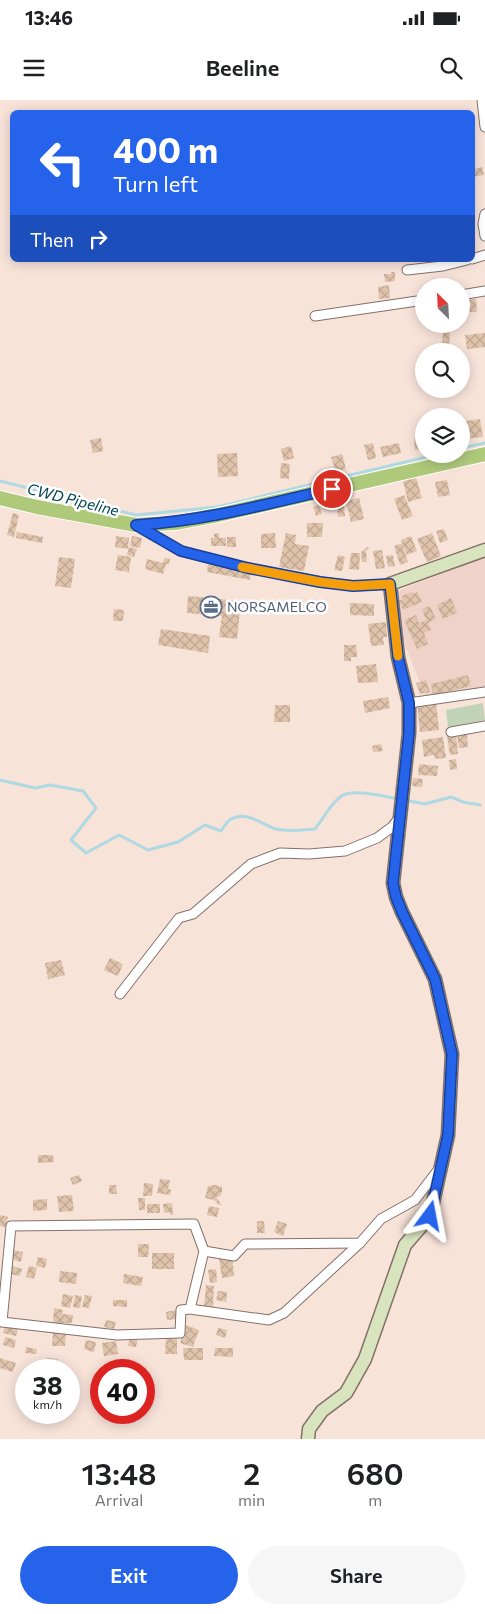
<!DOCTYPE html>
<html lang="en">
<head>
<meta charset="utf-8">
<style>
	body { margin:0; font-family:Commissioner,sans-serif; background:#f6f6f6; color:#202124; height:100vh; display:flex; flex-direction:column; font-size:19px; white-space:nowrap }
	* { box-sizing:border-box; margin:0 }
	p { font-size:16px; color:#757577 }
	.icon { flex:none; width:28px; height:28px; fill:none; stroke:currentColor; stroke-width:2; stroke-linecap:round; stroke-linejoin:round }
	.map { position:relative; height:1339px; overflow:hidden }
	.details { display:flex; flex-direction:column; background:#fff; flex:1 }
	.details>* { flex:none }
	.guide { position:absolute; left:10px; top:10px; width:465px; height:152px; border-radius:8px; box-shadow:0 2px 12px #0003; background:#2563eb; color:#fff; overflow:hidden }
	.needle { width:32px; rotate:336deg }
	.buttons { position:absolute; left:415px; top:178px; display:grid; gap:10px }
	.buttons a { display:grid; place-items:center; width:55px; height:55px; border-radius:50%; background:#fff; box-shadow:0 2px 12px #0003; font-size:25px }
	.speed { position:absolute; left:15px; top:1259px; display:flex; gap:10px; font-size:25px; font-weight:700; text-align:center }
	.speed>* { display:grid; place-content:center; width:65px; height:65px; border-radius:50%; background:#fff; box-shadow:0 2px 12px #0003; line-height:1 }
	.speed small { font-size:12px; font-weight:400 }
	.speed .limit { border:8px solid #d22; background:#fff; color:#111 }
	.pin { position:absolute; display:grid; place-items:center; width:42px; height:42px; color:#fff; margin:-21px; border:2px solid #fff; border-radius:50%; box-shadow:0 1px 5px #0007 }
	.me { position:absolute; width:55px; margin:-28px; rotate:13deg; stroke-linejoin:round; filter:drop-shadow(0 0 4px #0008) }
	.turn { display:flex; align-items:center; gap:18px; height:105px; padding:0 20px; font-size:22px }
	.turn .icon { width:65px; height:65px; stroke-width:2.5 }
	.turn b { display:block; font-size:35px; line-height:42px }
	.then { display:flex; align-items:center; height:48px; padding:0 20px; background:#0003; gap:10px; font-size:19px }
	.eta { display:flex; justify-content:space-evenly; align-items:center; height:85px; text-align:center }
	.eta b { font-size:30px; font-weight:600; line-height:35px }
	.cta { display:flex; gap:10px; margin-top:auto; padding:10px 20px }
	.cta a { flex:1; height:58px; border-radius:30px; background:#2563eb; color:#fff; font-size:20px; font-weight:600; line-height:58px; text-align:center }
	.cta a+a { background:#f6f6f6; color:#202124 }
	.status { display:flex; justify-content:space-between; align-items:center; height:35px; padding:0 25px; background:#fff; direction:ltr }
	.status svg { height:14px; fill:currentColor }
	header { display:flex; justify-content:space-between; align-items:center; height:65px; padding:0 20px; background:#fff; font-size:22px; font-weight:600 }
	.map>svg:first-child { display:block }
	.built { fill:#f0d3c8 }
	.garden { fill:#c0d3b7 }
	.lines { fill:none; stroke-linecap:round; stroke-linejoin:round }
	.stream { stroke:#aed9e3; stroke-width:3 }
	.building { fill:url(#building-cross-hatch) }
	.street-casing { stroke:#837169; stroke-width:11 }
	.secondary-casing { stroke:#837169; stroke-width:15 }
	.primary-casing { stroke:#fff; stroke-width:16 }
	.street { stroke:#fff; stroke-width:9 }
	.secondary { stroke:#d7e4bd; stroke-width:12 }
	.primary { stroke:#afc97b; stroke-width:14 }
	.route-casing { stroke:#184099; stroke-width:12 }
	.route { stroke:#2563eb; stroke-width:9 }
	.slow { stroke:#f59e0b; stroke-width:9 }
	.labels { text-anchor:middle; stroke-width:5; stroke-linejoin:round; paint-order:stroke }
	.service-label { font-size:14px; fill:#4e5e75; stroke:#fff; text-anchor:start }
	.water-label { font-size:15px; font-style:italic; fill:#00434e; stroke:#fff }
</style>
</head>
<body>
<div class="status"><b>13:46</b><svg viewBox="0 0 49 12"><path d="M0 12V9h3v3zM5 12V6h3v6zM10 12V3h3v9zM15 12V0h3v12zM26 1h20v11H26zM47 4h2v5h-2z"/></svg></div>
<header><svg class="icon" aria-label="menu" viewBox="0 0 24 24"><path d="M4 6h16M4 12h16M4 18h16"/></svg>Beeline<svg class="icon" aria-label="search" viewBox="0 0 24 24"><circle cx="10" cy="10" r="6"/><path d="M15 15l6 6"/></svg></header>
<div class="map">
<svg width="485" height="1339" viewBox="0 0 485 1339">
	<defs>
		<pattern id="building-cross-hatch" width="8" height="8" patternUnits="userSpaceOnUse" patternTransform="scale(1.25)"><rect width="8" height="8" fill="#e0c3ab"/><path d="M0 0l8 8M0 8l8-8" fill="none" stroke="#c0a793"/></pattern>
	</defs>
	<rect width="100%" height="100%" fill="#f8e3d9"/>
	<!-- built -->
	<path class="built" d="M485 457V589L427 600 394 517 400 490Z"/>
	<!-- garden -->
	<path class="garden" d="M483 603 485 620 448 627 446 610Z"/>
	<g class="lines">
		<!-- stream -->
		<g class="stream">
			<path d="M461 348 485 343"/>
			<path d="M0 381 136 415 217 407 439 354"/>
			<path d="M0 680 35 688 50 685 83 691 96 708 71 740 86 753 119 735 148 750 178 742 205 725 221 731C224 727 227 721 231 719 246 710 263 725 276 729 289 732 302 730 315 729 323 719 330 705 340 697 351 688 384 696 398 699"/>
			<path d="M404 700 425 704 451 697 463 702 480 705"/>
		</g>
	</g>
	<!-- building -->
	<g class="building">
		<path d="M482 67 484 75 472 77V70Z"/>
		<path d="M391 172H395V181L385 182 384 174H391Z"/>
		<path d="M389 185 390 198 379 199 378 187Z"/>
		<path d="M476 199 477 212H468L467 200Z"/>
		<path d="M443 231H450L449 245H442Z"/>
		<path d="M485 233V247L467 249 465 235Z"/>
		<path d="M480 319 483 337 463 339 461 322Z"/>
		<path d="M101 338 103 351 93 353 90 340Z"/>
		<path d="M421 338 422 349 415 350 414 339Z"/>
		<path d="M373 343 376 358 368 360 364 345Z"/>
		<path d="M399 343 401 353 383 357 380 347Z"/>
		<path d="M291 346 294 358 284 361 281 349Z"/>
		<path d="M237 353 238 376 218 377 217 354Z"/>
		<path d="M342 354 346 369 336 372 331 357Z"/>
		<path d="M281 363 290 364 289 379 280 378Z"/>
		<path d="M416 377 422 398 408 402 403 381Z"/>
		<path d="M447 380 450 395 438 397 435 382Z"/>
		<path d="M404 395 413 416 402 420 394 399Z"/>
		<path d="M359 398 364 419 351 422 346 401Z"/>
		<path d="M319 405 322 414 316 416 313 407Z"/>
		<path d="M344 406 345 416 338 417 337 407Z"/>
		<path d="M13 413 19 415 14 437 7 435Z"/>
		<path d="M307 423H323L322 437H307Z"/>
		<path d="M444 429 448 440 440 443 436 431Z"/>
		<path d="M17 432 43 437 42 443 16 438Z"/>
		<path d="M219 433V438H226V446H211V438H214V434Z"/>
		<path d="M275 433 276 448H261V434Z"/>
		<path d="M286 433 296 435 295 444 309 446 304 471 279 467Z"/>
		<path d="M432 433 441 456 427 462 417 439Z"/>
		<path d="M116 436 129 438 128 449 115 447Z"/>
		<path d="M132 436 142 438 140 448 130 446Z"/>
		<path d="M411 436 417 451 407 455 401 440Z"/>
		<rect x="227" y="437" width="9" height="10"/>
		<path d="M402 443 408 462 400 465 394 446Z"/>
		<path d="M129 447 137 449 134 457 127 455Z"/>
		<path d="M367 447 369 448 366 451 367 462H362L361 452Z"/>
		<path d="M382 450 385 468 376 469 373 451Z"/>
		<path d="M351 453H360L359 470 349 469Z"/>
		<path d="M118 455 131 457 129 472 115 470Z"/>
		<path d="M338 455 345 457 342 471 334 470Z"/>
		<path d="M393 455 395 466 388 467 386 456Z"/>
		<path d="M59 457 75 459 71 488 55 486Z"/>
		<path d="M164 458 170 459 169 464H166L163 474 145 469 147 459 163 463Z"/>
		<path d="M208 464 251 473 250 480 207 472Z"/>
		<path d="M412 492 413 494 417 492 422 502 403 510 399 501 403 499 402 496Z"/>
		<path d="M188 496 241 501 237 539 219 537 222 516 187 513Z"/>
		<path d="M451 498 457 513 443 519 437 505Z"/>
		<path d="M350 503 374 504V516L350 515Z"/>
		<path d="M430 506 436 519 428 523 431 530 424 533 428 544 417 549 404 520 416 515 419 523 426 520 422 509Z"/>
		<path d="M114 509 124 510 123 521H113Z"/>
		<path d="M386 522 387 537H383L384 545 371 546 368 524Z"/>
		<path d="M161 529 210 536 208 553 158 545Z"/>
		<path d="M344 545H356L357 557H351V561H344Z"/>
		<path d="M376 564 378 582 358 583 356 566Z"/>
		<path d="M468 575 471 586 433 595 431 584Z"/>
		<path d="M426 580 430 592 420 594 416 583Z"/>
		<path d="M388 597 390 608 365 613 363 601Z"/>
		<path d="M436 602 439 630 420 632 417 604Z"/>
		<path d="M275 605H290V622H274Z"/>
		<path d="M467 634 468 647 459 648 457 635Z"/>
		<path d="M456 635 458 654 450 655 447 636Z"/>
		<path d="M443 637 446 658 435 659 434 655 424 657 422 640Z"/>
		<path d="M381 644 383 651 373 652 372 646Z"/>
		<path d="M456 659 457 669 450 670 449 660Z"/>
		<path d="M419 664 438 666 437 676 418 675Z"/>
		<path d="M413 678 423 679 422 687 412 686Z"/>
		<path d="M110 858 123 864 118 876 104 870Z"/>
		<path d="M61 860 65 875 48 879 45 863Z"/>
		<path d="M38 1055H53L54 1062 38 1063Z"/>
		<path d="M79 1075 82 1081 73 1085 70 1078Z"/>
		<path d="M160 1079 170 1080 168 1089 171 1090 170 1095 157 1093Z"/>
		<path d="M144 1083 153 1084 152 1096H143Z"/>
		<path d="M109 1085H116L117 1094H109Z"/>
		<path d="M215 1085 222 1087V1092L220 1096 216 1097 222 1105H219L214 1100 205 1098 208 1086Z"/>
		<path d="M72 1095 74 1111 59 1112 57 1096Z"/>
		<path d="M138 1098H145V1110H139Z"/>
		<path d="M47 1099V1110L33 1111V1100Z"/>
		<path d="M172 1103 173 1115H170V1112L164 1113 163 1104Z"/>
		<rect x="147" y="1104" width="13" height="9"/>
		<path d="M209 1106 219 1108 217 1117 207 1115Z"/>
		<path d="M0 1115 8 1117 5 1127 0 1126Z"/>
		<path d="M257 1121H264L265 1133H257Z"/>
		<path d="M278 1121 287 1124 283 1136 274 1132Z"/>
		<path d="M138 1144H149L148 1157H138Z"/>
		<path d="M13 1150 23 1152 21 1162 10 1159Z"/>
		<rect x="152" y="1153" width="22" height="16"/>
		<path d="M232 1156 234 1176 222 1178 219 1158Z"/>
		<path d="M38 1157 47 1159 45 1168 36 1166Z"/>
		<path d="M12 1166 22 1169 20 1176 10 1174Z"/>
		<path d="M29 1166 37 1168 34 1179 26 1177Z"/>
		<path d="M216 1169 217 1182 210 1183 208 1170Z"/>
		<path d="M60 1171 77 1173 76 1184 59 1182Z"/>
		<path d="M124 1174 143 1177 141 1186 123 1183Z"/>
		<path d="M206 1185 214 1186 213 1208 204 1207Z"/>
		<path d="M218 1191 227 1192 226 1202 216 1200Z"/>
		<path d="M63 1194 73 1196 70 1208 61 1206Z"/>
		<path d="M75 1195 82 1196 80 1208 73 1207Z"/>
		<path d="M85 1195 92 1196 89 1208 82 1207Z"/>
		<path d="M113 1200H127V1207L113 1206Z"/>
		<path d="M54 1208 63 1210 62 1214 73 1215 72 1223H53Z"/>
		<path d="M176 1210 178 1219 167 1220 166 1212Z"/>
		<path d="M106 1220 116 1222 114 1229 104 1227Z"/>
		<path d="M5 1225 18 1228 16 1236 3 1233Z"/>
		<path d="M186 1225 199 1230 193 1247 180 1243Z"/>
		<path d="M218 1228 227 1230 225 1238 216 1235Z"/>
		<path d="M53 1231 66 1232 65 1246H52Z"/>
		<path d="M166 1235 177 1236V1254H165Z"/>
		<path d="M5 1237 16 1240 14 1248 3 1245Z"/>
		<path d="M130 1237 138 1238 136 1247 128 1246Z"/>
		<path d="M86 1240 96 1242 94 1252 84 1249Z"/>
		<path d="M116 1241 118 1254 104 1256 102 1243Z"/>
		<path d="M26 1247 37 1249 36 1254 25 1253Z"/>
		<path d="M183 1248H203V1260H184Z"/>
		<path d="M215 1248H233V1257L214 1256Z"/>
		<path d="M0 1258 16 1263 13 1272 0 1268Z"/>
		<path d="M47 1258 58 1259 56 1267 45 1266Z"/>
	</g>
	<g class="lines">
		<!-- street casing -->
		<g class="street-casing">
			<g id="street">
				<path d="M482 0 485 27"/>
				<path d="M485 114 483 124 485 136"/>
				<path d="M472 159 485 155"/>
				<path d="M407 170 443 166 467 160"/>
				<path d="M461 195 485 191"/>
				<path d="M315 216 424 200"/>
				<path d="M138 426 181 451 248 468 320 482 353 486 390 484"/>
				<path d="M409 603 485 592"/>
				<path d="M451 632 485 626"/>
				<path d="M120 894 179 818 193 814 251 764 280 753 309 754 345 751 377 738 392 727 399 718"/>
				<path d="M204 1151 234 1156 245 1144 360 1143 381 1119 415 1100 438 1070"/>
				<path d="M190 1209 204 1151 194 1124 11 1126 2 1222 117 1235 180 1233 181 1210 190 1209 269 1220 284 1213 360 1143"/>
			</g>
		</g>
		<!-- secondary casing -->
		<g class="secondary-casing">
			<path id="secondary" d="M308 1339 309 1329 322 1311 346 1293 365 1259 405 1145 430 1116 448 1035 452 954 435 879 402 812 396 797 393 783 409 633V603L398 557 390 484 485 450"/>
		</g>
		<!-- primary casing -->
		<g class="primary-casing">
			<path id="primary" d="M0 398 37 407 136 425 175 423 218 415 485 354"/>
		</g>
		<!-- street -->
		<use href="#street" class="street"/>
		<!-- secondary -->
		<use href="#secondary" class="secondary"/>
		<!-- primary -->
		<use href="#primary" class="primary"/>
	</g>
	<g class="lines">
		<!-- route casing -->
		<g class="route-casing">
			<path id="route" d="M332 389C266 404 205 421 136 425L181 451 248 468 320 482 353 486 390 484 398 557 409 603V633L393 783 396 797 402 812 435 879 452 954 448 1035 430 1116"/>
		</g>
		<!-- route -->
		<use href="#route" class="route"/>
		<!-- slow -->
		<path class="slow" d="M242 467 320 482 353 486 390 484 398 556"/>
	</g>
	<!-- icons -->
	<defs>
		<g id="office-ring" transform="scale(1.125)"><circle r="9.5" fill="#fff" stroke="#5c6f8a" stroke-width="1.5"/><path d="M-6-3h4V-5.5h4V-3h4V5H-6ZM-1-4.5V-3h2v-1.5ZM-6 0V1H6V0Z" fill="#5c6f8a"/></g>
	</defs>
	<g fill-rule="evenodd">
		<use href="#office-ring" x="211" y="507"/>
	</g>
	<g class="labels">
		<!-- service labels -->
		<g class="service-label">
			<text x="227" y="512">NORSAMELCO</text>
		</g>
		<!-- water labels -->
		<g class="water-label">
			<text transform="translate(73 400) rotate(14)" y="5">CWD Pipeline</text>
		</g>
	</g>
</svg>
<div class="buttons">
<a><svg class="needle" viewBox="-14 -14 28 28"><path d="M0-13l5 13h-10z" fill="#e53935"/><path d="M0 13l5-13h-10z" fill="#757577"/></svg></a>
<a><svg class="icon" aria-label="search" viewBox="0 0 24 24"><circle cx="10" cy="10" r="6"/><path d="M15 15l6 6"/></svg></a>
<a><svg class="icon" aria-label="layers" viewBox="0 0 24 24"><path d="M12 4l9 5-9 5-9-5zM3 14l9 5 9-5"/></svg></a>
</div>
<div class="speed"><div>38<small>km/h</small></div><div class="limit">40</div></div>
<div class="pin" style="left:332px;top:389px;background:#d93025"><svg class="icon" aria-label="arrive" viewBox="0 0 24 24"><path d="M6 21V4h12l-3 4 3 4H6"/></svg></div>
<svg class="me" style="left:430px;top:1116px" viewBox="-20 -20 40 40"><path d="M0-17L14 15 0 8-14 15z" fill="#2563eb" stroke="#fff" stroke-width="4"/></svg>
<div class="guide">
<div class="turn"><svg class="icon" aria-label="left" viewBox="0 0 24 24"><path d="M17 20v-9H6M10 6l-5 5 5 5"/></svg><div><b>400 m</b>Turn left</div></div>
<div class="then">Then<svg class="icon" aria-label="right" viewBox="0 0 24 24"><path d="M7 20v-9h11M14 6l5 5-5 5"/></svg></div>
</div>
</div>
<section class="details">
<div class="eta">
<div><b>13:48</b><p>Arrival</p></div>
<div><b>2</b><p>min</p></div>
<div><b>680</b><p>m</p></div>
</div>
<div class="cta"><a>Exit</a><a>Share</a></div>
</section>
</body>
</html>
